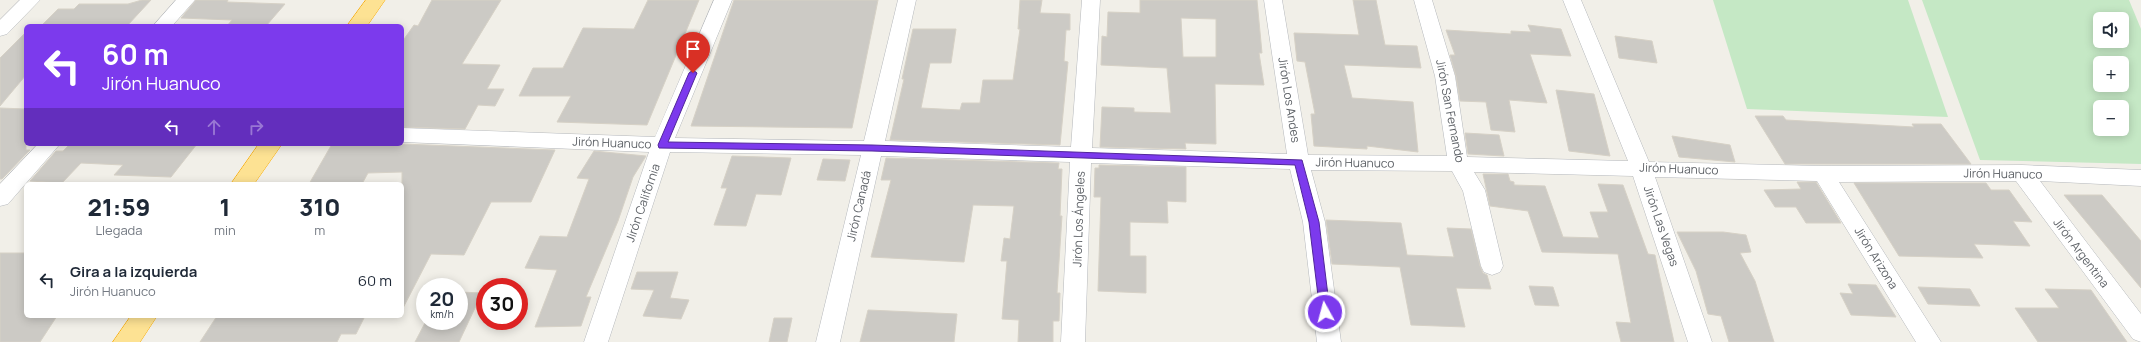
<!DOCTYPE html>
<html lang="es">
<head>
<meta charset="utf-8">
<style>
	body { margin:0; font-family:Manrope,sans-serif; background:#f6f6f7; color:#1f2937; height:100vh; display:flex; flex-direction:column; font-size:15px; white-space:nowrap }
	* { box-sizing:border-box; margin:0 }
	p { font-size:13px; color:#747a83 }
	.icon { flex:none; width:22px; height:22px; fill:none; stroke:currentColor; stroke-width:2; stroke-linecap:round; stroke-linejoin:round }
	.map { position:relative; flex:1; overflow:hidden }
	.sheet { position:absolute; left:24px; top:182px; width:380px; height:136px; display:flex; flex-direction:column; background:#fff; border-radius:6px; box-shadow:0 2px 10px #0003 }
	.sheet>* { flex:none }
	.guide { position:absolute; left:24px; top:24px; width:380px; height:122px; border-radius:6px; box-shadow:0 2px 10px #0003; background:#7c3aed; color:#fff; overflow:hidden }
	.tools { position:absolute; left:2093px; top:12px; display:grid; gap:8px }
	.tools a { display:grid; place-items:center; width:36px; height:36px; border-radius:6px; background:#fff; box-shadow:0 2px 10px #0003; font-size:20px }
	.speed { position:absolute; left:416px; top:278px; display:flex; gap:8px; font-size:20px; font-weight:700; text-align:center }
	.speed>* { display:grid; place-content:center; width:52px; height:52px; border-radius:50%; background:#fff; box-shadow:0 2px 10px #0003; line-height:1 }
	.speed small { font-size:10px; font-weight:400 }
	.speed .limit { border:6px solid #d22; background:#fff; color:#111 }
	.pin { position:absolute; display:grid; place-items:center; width:34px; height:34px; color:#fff; margin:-41px -17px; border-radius:50% 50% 50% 0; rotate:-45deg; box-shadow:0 0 4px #0007 }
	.pin .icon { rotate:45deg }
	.me { position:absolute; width:44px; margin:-22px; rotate:353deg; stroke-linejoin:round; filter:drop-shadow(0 0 3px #0008) }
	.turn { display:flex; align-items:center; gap:14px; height:84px; padding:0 12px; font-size:18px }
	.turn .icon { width:52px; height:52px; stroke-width:2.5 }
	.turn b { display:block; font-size:28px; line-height:34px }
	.lanes { display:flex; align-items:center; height:38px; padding:0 12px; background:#0003; justify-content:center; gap:20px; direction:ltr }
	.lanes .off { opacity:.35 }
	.eta { display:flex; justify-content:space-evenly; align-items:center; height:68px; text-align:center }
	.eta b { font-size:24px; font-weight:800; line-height:28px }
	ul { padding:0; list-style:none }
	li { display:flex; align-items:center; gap:12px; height:60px; padding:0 12px }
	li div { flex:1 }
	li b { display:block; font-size:15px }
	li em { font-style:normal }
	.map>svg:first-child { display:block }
	.green { fill:#c5e8c5; fill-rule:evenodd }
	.building { fill:#cccac5; stroke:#d6d1c6; fill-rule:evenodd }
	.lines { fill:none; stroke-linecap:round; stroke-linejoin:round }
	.street-casing { stroke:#b5b8bc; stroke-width:1 }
	.highway-casing { stroke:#f9ab00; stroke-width:1 }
	.street { fill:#fff; fill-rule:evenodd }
	.highway { fill:#fde293; fill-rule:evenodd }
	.route { fill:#7c3aed; stroke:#51269a }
	.labels { text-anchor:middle; stroke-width:3; stroke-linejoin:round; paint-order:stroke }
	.street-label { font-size:12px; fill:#5f6368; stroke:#fff }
</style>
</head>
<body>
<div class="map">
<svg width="2141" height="342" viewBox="0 0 2141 342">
	<rect width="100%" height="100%" fill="#f1efe8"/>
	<!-- green -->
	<g class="green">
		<path d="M1713 0H1908L1948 117 1747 109Z"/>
		<path d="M1922 0H2129L2141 29V164L1980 160ZM2100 19H2122V41H2100ZM2100 63H2122V85H2100ZM2100 107H2122V129H2100Z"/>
	</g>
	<!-- building -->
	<g class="building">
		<path d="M142 0H151L127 26H41L58 9H74L79 4H128Z"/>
		<path d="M196 0H228L227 2 285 4 266 26H227L232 20 181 18Z"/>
		<path d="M432 0H501L462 64 500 65 487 89H504L495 106 478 105 465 129 402 127V42L414 25 418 26Z"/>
		<path d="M648 0H699L647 125 557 122 571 96H519L533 68H563L583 28 634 29Z"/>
		<path d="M734 0H878L852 128 691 126Z"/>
		<path d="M1020 0H1042L1040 13 1070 14V30H1066L1064 61 1068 62 1060 145 890 140 904 79H902L913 29H956L951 63H930L921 108 960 110 962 103H980L983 80H1013L1020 29H1018Z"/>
		<path d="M1140 0H1257L1262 53H1259L1264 85 1215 84 1216 144 1185 143 1186 149 1100 147 1102 107 1134 108V112L1171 113 1167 68 1101 65 1102 36 1107 37 1108 12 1140 13ZM1181 18 1216 19V57H1183Z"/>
		<path d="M1353 0H1376L1385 45 1417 46 1421 68 1344 65 1352 98 1413 102 1418 152 1367 146V149L1314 146 1311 114H1315L1305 62 1297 61 1294 33 1359 35Z"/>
		<path d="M1528 25 1561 29 1571 56 1530 54 1547 103 1509 100 1515 132 1491 130 1486 102 1460 101 1456 76 1450 55H1455L1446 30 1511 34V31L1531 32Z"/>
		<path d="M26 32V75L0 106V58Z"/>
		<path d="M1615 36 1652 41 1657 63 1619 58Z"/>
		<path d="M1556 90 1594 94 1610 156 1569 151Z"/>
		<path d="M0 108 26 109V150H30L2 179H0Z"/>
		<path d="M1755 116H1783L1786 120 1914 127 1912 124H1941L1971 164H1785Z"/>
		<path d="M1465 133 1499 135 1504 156 1468 154Z"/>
		<path d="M1672 136 1730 145 1735 162 1679 157Z"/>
		<path d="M70 144H197L171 177 114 175 123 165 81 163 62 183 30 181 56 151H63Z"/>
		<path d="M332 144H402L555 150 531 202H491L464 255 431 254 402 310V172L368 173 362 184H309Z"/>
		<path d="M594 151 646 156 633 177 618 221 586 297H591L581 326 535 327 557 270 525 268 540 236 567 237 589 179 577 178Z"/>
		<path d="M732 156 791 158 781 195 756 194 746 226 714 225 727 188H721Z"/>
		<path d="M886 158 1059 163 1058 169H1062L1060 216H1062L1057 293H1060L1059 321H1053V342H1018L1019 320 1002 319 1007 261H1001L1004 238 1010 239 1014 206 973 205 964 262 871 257 891 180H881Z"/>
		<path d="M823 159 850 160 845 181 817 180Z"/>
		<path d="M1099 165 1186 167V202L1167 201 1168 223 1130 222V256H1146V293L1098 291 1101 197H1094L1095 168H1099Z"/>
		<path d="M1483 174H1508L1510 181 1514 182V185L1545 186 1563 237 1599 238 1590 212H1608L1598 184 1623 185 1648 254 1655 255 1674 342H1621L1616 322 1631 323 1618 254 1542 252 1528 211 1490 206Z"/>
		<path d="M1797 182H1816L1841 223H1806L1796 207H1775L1764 190 1801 189Z"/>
		<path d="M1854 183H1986L1991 190H2009L2032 222 2013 221 2030 246 1974 244 1983 258 1899 256Z"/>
		<path d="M2064 195H2102L2141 241V288Z"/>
		<path d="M1326 220 1401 223 1407 255 1454 257 1447 228 1471 229 1480 266 1483 273 1487 275 1491 289 1456 288 1465 327 1411 325 1400 267 1332 264Z"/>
		<path d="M1677 232H1723L1746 235 1751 252 1740 253 1755 281 1774 342H1729L1721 316 1708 314 1696 271Z"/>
		<path d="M0 253H26V316H57L40 342H0Z"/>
		<path d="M637 272H678L670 298 689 300 681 319 643 316 654 290 631 289Z"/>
		<path d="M1848 284 1876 285 1896 317 1851 315 1840 293 1853 294Z"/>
		<path d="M1529 286 1553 287 1559 306 1535 305Z"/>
		<path d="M1918 287 1970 289 1980 306 1928 304Z"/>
		<path d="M2045 289 2091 290 2127 342H2038L2015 308H2059Z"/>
		<path d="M459 292 482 293 459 342H415L426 321H459Z"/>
		<path d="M868 310 957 314 954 342H860Z"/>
		<path d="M217 316H365L356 334H341L337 342H200Z"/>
		<path d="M774 318H792L787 342H769Z"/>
	</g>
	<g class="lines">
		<!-- street casing -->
		<g class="street-casing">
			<g id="street">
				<path d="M20 0H40L7 34 0 36V20Z"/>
				<path d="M176 0H195L172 26H153Z"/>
				<path d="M714 0H732L675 138 864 141 898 0H916L885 141 1071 147 1082 0H1100L1092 148 1287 154 1264 0H1282L1308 155 1447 156 1435 76 1414 0H1432L1455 76 1467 157 1628 161 1563 0H1581L1649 162 1823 166 2022 165 2141 170V186L2040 181 2141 314V342L2133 339 2016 181 1839 182 1941 342H1916L1817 181 1655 177 1712 342H1688L1633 176 1474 172 1485 190 1503 266 1500 272 1492 275 1484 272 1481 266 1463 191 1452 171 1311 170 1325 222 1341 342H1317L1303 222 1290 169 1091 163 1085 342H1061L1070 162 881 156 840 342H816L861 155 670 152 608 342H584L649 152 402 142V128L655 137Z"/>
				<path d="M38 144H60L8 204 0 206V184Z"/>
			</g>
		</g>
		<!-- highway casing -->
		<g class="highway-casing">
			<g id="highway">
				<path d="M366 0H385L367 26H347Z"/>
				<path d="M259 144H282L254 184H231Z"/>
				<path d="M131 316H157L140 342H113Z"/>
			</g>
		</g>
		<!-- street -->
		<use href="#street" class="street"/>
		<!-- highway -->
		<use href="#highway" class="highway"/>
	</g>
	<!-- route -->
	<path class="route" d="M693 70 697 73 668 142 872 145 1302 160 1319 222 1330 312 1325 316 1320 312 1309 222 1295 165 872 151 659 148 658 145 689 73Z"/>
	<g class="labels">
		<!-- street labels -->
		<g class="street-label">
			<text transform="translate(1289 100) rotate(81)" y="4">Jirón Los Andes</text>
			<text transform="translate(1450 111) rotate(79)" y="4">Jirón San Fernando</text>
			<text transform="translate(612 143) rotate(2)" y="4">Jirón Huanuco</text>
			<text transform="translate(1355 163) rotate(1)" y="4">Jirón Huanuco</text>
			<text transform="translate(1679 169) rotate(2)" y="4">Jirón Huanuco</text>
			<text transform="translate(2003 174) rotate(1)" y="4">Jirón Huanuco</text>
			<text transform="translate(643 203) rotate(-71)" y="4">Jirón California</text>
			<text transform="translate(859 206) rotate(-77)" y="4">Jirón Canadá</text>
			<text transform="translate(1079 219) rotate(-88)" y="4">Jirón Los Ángeles</text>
			<text transform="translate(1661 226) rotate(71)" y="4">Jirón Las Vegas</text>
			<text transform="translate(2081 253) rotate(53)" y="4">Jirón Argentina</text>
			<text transform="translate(1876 258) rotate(58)" y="4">Jirón Arizona</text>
		</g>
	</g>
</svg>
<div class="tools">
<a><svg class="icon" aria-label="sound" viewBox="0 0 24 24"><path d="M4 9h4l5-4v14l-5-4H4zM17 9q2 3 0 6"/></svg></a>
<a>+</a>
<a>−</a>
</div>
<div class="speed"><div>20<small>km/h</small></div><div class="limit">30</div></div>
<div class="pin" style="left:693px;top:73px;background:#d93025"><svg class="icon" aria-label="arrive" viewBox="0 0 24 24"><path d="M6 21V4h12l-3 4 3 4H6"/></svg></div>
<svg class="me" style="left:1325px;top:312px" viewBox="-20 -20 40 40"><circle r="17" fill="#7c3aed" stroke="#fff" stroke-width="3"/><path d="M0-11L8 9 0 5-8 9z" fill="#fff"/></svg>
<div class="guide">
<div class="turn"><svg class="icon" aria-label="left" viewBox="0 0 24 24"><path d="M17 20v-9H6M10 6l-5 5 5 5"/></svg><div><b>60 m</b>Jirón Huanuco</div></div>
<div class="lanes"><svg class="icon" aria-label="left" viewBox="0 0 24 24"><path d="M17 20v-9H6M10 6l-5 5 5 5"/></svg><svg class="icon off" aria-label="ahead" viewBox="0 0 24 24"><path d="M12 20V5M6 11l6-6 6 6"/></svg><svg class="icon off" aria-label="right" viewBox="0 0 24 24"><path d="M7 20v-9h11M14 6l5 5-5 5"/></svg></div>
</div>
<section class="sheet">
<div class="eta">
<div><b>21:59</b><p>Llegada</p></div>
<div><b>1</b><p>min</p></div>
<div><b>310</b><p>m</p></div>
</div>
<ul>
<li><svg class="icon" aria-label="left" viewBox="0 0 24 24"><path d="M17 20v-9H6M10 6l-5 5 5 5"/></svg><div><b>Gira a la izquierda</b><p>Jirón Huanuco</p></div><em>60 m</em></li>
</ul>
</section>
</div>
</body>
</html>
